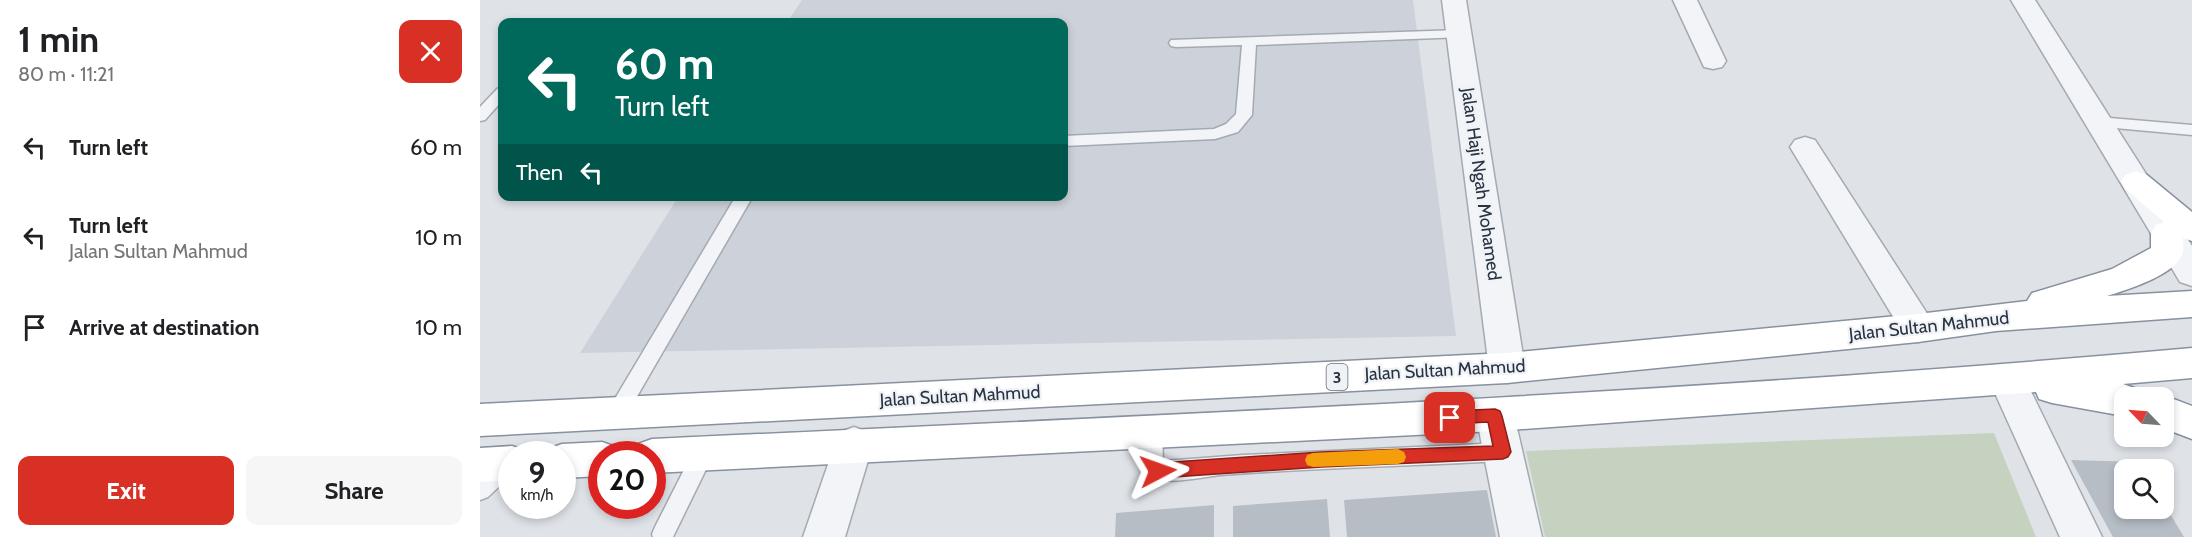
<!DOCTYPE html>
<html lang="en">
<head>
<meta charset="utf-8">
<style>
	body { margin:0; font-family:Cabin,sans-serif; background:#f6f6f6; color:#202124; height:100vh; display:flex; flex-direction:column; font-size:22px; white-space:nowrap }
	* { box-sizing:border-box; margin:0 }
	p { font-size:20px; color:#757577 }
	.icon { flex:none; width:33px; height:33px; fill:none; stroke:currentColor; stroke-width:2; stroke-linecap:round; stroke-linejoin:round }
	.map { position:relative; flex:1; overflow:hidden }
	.drawer { display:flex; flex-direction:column; background:#fff; width:480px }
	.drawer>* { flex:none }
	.top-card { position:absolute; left:18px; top:18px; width:570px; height:183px; border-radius:12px; box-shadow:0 3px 9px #0003; background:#00695c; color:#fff; overflow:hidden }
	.needle { width:39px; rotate:295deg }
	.buttons { position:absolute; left:1634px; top:387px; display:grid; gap:12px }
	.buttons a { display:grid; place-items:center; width:60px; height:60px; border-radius:12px; background:#fff; box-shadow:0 3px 9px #0003; font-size:30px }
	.speed { position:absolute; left:18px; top:441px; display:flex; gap:12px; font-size:30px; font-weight:700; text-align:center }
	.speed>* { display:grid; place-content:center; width:78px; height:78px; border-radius:50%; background:#fff; box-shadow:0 3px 9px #0003; line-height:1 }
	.speed small { font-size:15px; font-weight:400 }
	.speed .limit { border:9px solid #d22; background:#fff; color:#111 }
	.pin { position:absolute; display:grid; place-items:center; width:51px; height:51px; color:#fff; margin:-26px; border-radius:12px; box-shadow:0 3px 9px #0006 }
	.me { position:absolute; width:66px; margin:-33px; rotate:86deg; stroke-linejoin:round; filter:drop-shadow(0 0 4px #0008) }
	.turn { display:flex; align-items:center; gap:21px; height:126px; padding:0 18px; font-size:27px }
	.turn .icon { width:78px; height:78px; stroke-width:2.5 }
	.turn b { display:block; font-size:42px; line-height:51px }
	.then { display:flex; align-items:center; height:57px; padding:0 18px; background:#0003; gap:12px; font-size:22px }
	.round { display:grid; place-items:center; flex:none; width:63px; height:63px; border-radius:12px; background:#f6f6f6 }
	.summary { display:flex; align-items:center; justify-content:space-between; height:102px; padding:0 18px }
	h1 { font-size:36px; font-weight:700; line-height:45px }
	.cta { display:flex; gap:12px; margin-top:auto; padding:12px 18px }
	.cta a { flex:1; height:69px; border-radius:12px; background:#d93025; color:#fff; font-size:24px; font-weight:700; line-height:69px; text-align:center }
	.cta a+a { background:#f6f6f6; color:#202124 }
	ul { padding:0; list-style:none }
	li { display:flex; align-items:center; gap:18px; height:90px; padding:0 18px }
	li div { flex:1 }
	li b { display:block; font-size:22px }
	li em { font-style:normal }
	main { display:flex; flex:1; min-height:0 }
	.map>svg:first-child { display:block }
	.built { fill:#cdd2da }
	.green { fill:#c6d2c0 }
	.building { fill:#b6bdc5 }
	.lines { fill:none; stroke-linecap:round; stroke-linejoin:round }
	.lane-casing { stroke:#a4aab2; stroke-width:3 }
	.street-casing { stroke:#a4aab2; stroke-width:3 }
	.highway-casing { stroke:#87919f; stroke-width:3 }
	.lane { fill:#f2f4f7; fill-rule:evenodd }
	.street { fill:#f2f4f7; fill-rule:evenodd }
	.highway { fill:#fff; fill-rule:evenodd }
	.route { fill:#d93025; stroke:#8d1f18; stroke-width:1.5 }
	.slow { fill:#f59e0b }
	.labels { text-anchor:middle; stroke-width:4.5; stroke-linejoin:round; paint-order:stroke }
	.shield { fill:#eff2f6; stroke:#646c77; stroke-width:1.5 }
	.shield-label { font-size:16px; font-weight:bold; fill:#283240 }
	.street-label { font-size:18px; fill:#283240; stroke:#eff2f6 }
</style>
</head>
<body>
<main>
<section class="drawer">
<div class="summary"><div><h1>1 min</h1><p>80 m · 11:21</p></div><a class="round" style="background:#d93025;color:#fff"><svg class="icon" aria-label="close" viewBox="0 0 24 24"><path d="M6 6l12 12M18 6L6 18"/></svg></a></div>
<ul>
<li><svg class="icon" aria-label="left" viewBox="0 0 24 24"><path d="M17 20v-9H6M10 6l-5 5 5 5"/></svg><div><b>Turn left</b></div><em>60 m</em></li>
<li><svg class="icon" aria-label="left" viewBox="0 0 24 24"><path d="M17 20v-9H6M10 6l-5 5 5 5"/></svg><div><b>Turn left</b><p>Jalan Sultan Mahmud</p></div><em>10 m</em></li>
<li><svg class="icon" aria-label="arrive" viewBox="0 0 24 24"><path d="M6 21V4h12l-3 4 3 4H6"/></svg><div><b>Arrive at destination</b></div><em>10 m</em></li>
</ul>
<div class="cta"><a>Exit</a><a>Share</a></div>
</section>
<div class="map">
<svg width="1712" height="537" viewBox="0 0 1712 537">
	<rect width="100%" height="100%" fill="#dfe3e8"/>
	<!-- built -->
	<path class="built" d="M322 0H933L976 336 100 353 198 197 584 196V22H307Z"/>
	<!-- green -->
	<path class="green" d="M1514 433 1556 537H1065L1046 451Z"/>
	<!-- building -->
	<g class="building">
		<path d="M1591 460 1659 462 1663 470H1644V508H1683V502L1704 537H1633Z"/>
		<path d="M1007 490 1016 537H867L864 500Z"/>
		<path d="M847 499 850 537H753V506Z"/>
		<path d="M734 505V537H635L636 513Z"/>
	</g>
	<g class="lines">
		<!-- lane casing -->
		<g class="lane-casing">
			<g id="lane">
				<path d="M979 30 984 31 986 34 984 37 776 45 772 115 758 132 735 139 584 146V136L734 129 746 124 756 114 762 45 696 47 691 46 689 43 691 40Z"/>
				<path d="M22 87V101L5 120 0 121V107L17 89Z"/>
				<path d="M1618 117 1712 125V135L1613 126 1610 122 1613 118Z"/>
				<path d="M256 196H273L144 419 137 422 130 419 127 413 130 407Z"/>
				<path d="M672 422 679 425 682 431 683 461 763 455 1023 443 1030 445 1034 452 1030 459 1023 461C929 466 834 468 740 475 725 477 685 485 672 478 657 471 658 438 665 425Z"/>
				<path d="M223 444 230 446 234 453 193 537H173L172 534 175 527 216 446Z"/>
				<path d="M26 456 32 458V474L8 497 0 500V476L18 458Z"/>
			</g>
		</g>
		<!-- street casing -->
		<g class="street-casing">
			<g id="street">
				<path d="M962 0H986L1045 368 1040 379 1027 383 1014 379 1009 368Z"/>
				<path d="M1193 0H1217L1246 61 1242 67 1233 69 1224 67Z"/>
				<path d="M1531 0H1555L1712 246V286L1700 282Z"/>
				<path d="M1325 137 1335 140 1450 318 1455 328 1450 338 1438 342 1426 338 1310 147 1315 140Z"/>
				<path d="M1527 365 1540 369 1622 537H1580L1509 380 1514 369Z"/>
				<path d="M1015 399 1028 404 1034 415 1062 537H1020L996 415 1002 404Z"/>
				<path d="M374 427 388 432 393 444 365 537H323L355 444 360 432Z"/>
			</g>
		</g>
		<!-- highway casing -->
		<g class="highway-casing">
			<g id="highway">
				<path d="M1656 171 1667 175 1712 212V241L1703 238C1703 242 1704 248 1703 252 1699 274 1646 290 1627 296L1712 291V317L1516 331 1438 342 1027 383 0 436V404L1027 353 1438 314 1547 301 1552 293 1632 269 1671 248V233L1676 225 1684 222 1645 189 1641 182 1645 175Z"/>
				<path d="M1712 348V378L1643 384 1657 389 1661 398H1644V416L1572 403 1559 399 1556 392 1015 431 172 473V454H153L158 444 172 439C686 415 1200 394 1712 348Z"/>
				<path d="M1683 395 1712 406V439L1683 428V398H1676Z"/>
				<path d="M122 442 136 447 139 454H122V476L82 478V454H66L68 449 82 444Z"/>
				<path d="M32 446 46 451 48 454H32V480L0 482V448Z"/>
			</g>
		</g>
		<!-- lane -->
		<use href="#lane" class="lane"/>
		<!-- street -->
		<use href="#street" class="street"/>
		<!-- highway -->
		<use href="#highway" class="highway"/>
	</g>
	<!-- route -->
	<path class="route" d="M1015 409 1020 411 1022 416 1031 452 1028 457 1023 459 841 467 678 478 673 476 670 471 673 465 678 463 841 452 1013 446 1008 422 970 424 964 422 962 418 964 413 970 411Z"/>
	<!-- slow -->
	<path class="slow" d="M918 449 924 452 926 457 924 462 918 464 833 467 827 465 825 460 827 455 833 453Z"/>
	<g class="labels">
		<!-- shield labels -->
		<rect class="shield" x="846.5" y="364" width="21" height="26" rx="4.5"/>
		<g class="shield-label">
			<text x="857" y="383">3</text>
		</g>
		<!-- street labels -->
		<g class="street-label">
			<text transform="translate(1001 184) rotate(82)" y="6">Jalan Haji Ngah Mohamed</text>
			<text transform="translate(1449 326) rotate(-6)" y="6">Jalan Sultan Mahmud</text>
			<text transform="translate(965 370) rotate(-3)" y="6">Jalan Sultan Mahmud</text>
			<text transform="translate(480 396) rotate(-3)" y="6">Jalan Sultan Mahmud</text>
		</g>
	</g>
</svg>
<div class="buttons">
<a><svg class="needle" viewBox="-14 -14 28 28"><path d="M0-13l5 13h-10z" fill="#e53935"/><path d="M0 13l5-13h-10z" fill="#757577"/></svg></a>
<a><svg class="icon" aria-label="search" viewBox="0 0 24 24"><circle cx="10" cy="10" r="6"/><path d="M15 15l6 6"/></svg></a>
</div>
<div class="speed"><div>9<small>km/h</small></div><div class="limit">20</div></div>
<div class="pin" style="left:970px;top:418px;background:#d93025"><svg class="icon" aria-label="arrive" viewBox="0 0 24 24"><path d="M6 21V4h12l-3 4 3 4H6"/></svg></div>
<svg class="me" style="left:678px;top:471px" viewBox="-20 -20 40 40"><path d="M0-17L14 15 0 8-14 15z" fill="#d93025" stroke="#fff" stroke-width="4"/></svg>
<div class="top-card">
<div class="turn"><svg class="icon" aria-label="left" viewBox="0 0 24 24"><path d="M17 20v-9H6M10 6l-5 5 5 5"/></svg><div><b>60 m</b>Turn left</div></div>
<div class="then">Then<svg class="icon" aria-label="left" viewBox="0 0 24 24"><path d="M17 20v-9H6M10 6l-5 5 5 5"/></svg></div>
</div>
</div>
</main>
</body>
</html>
